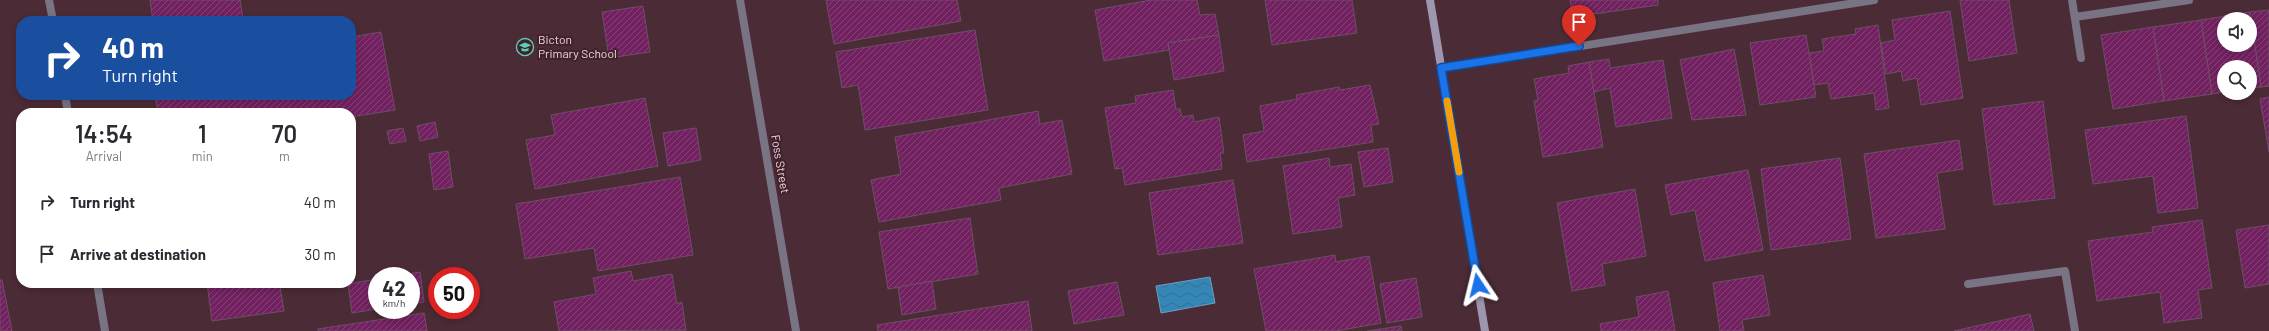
<!DOCTYPE html>
<html lang="en">
<head>
<meta charset="utf-8">
<style>
	body { margin:0; font-family:Barlow,sans-serif; background:#f2f2f3; color:#2b2b33; height:100vh; display:flex; flex-direction:column; font-size:15px; white-space:nowrap }
	* { box-sizing:border-box; margin:0 }
	p { font-size:13px; color:#7c7c81 }
	.icon { flex:none; width:22px; height:22px; fill:none; stroke:currentColor; stroke-width:2; stroke-linecap:round; stroke-linejoin:round }
	.map { position:relative; flex:1; overflow:hidden }
	.sheet { position:absolute; left:16px; top:108px; width:340px; height:180px; display:flex; flex-direction:column; background:#fff; border-radius:16px; box-shadow:0 2px 6px #0003 }
	.sheet>* { flex:none }
	.banner { position:absolute; left:16px; top:16px; width:340px; height:84px; border-radius:16px; box-shadow:0 2px 6px #0003; background:#1a4fa0; color:#fff; overflow:hidden }
	.buttons { position:absolute; left:2217px; top:12px; display:grid; gap:8px }
	.buttons a { display:grid; place-items:center; width:40px; height:40px; border-radius:50%; background:#fff; box-shadow:0 2px 6px #0003; font-size:20px }
	.speed { position:absolute; left:368px; top:267px; display:flex; gap:8px; font-size:20px; font-weight:700; text-align:center }
	.speed>* { display:grid; place-content:center; width:52px; height:52px; border-radius:50%; background:#fff; box-shadow:0 2px 6px #0003; line-height:1 }
	.speed small { font-size:10px; font-weight:400 }
	.speed .limit { border:6px solid #d22; background:#fff; color:#111 }
	.pin { position:absolute; display:grid; place-items:center; width:34px; height:34px; color:#fff; margin:-41px -17px; border-radius:50% 50% 50% 0; rotate:-45deg; box-shadow:0 0 4px #0007 }
	.pin .icon { rotate:45deg }
	.me { position:absolute; width:44px; margin:-22px; rotate:350deg; stroke-linejoin:round; filter:drop-shadow(0 0 3px #0008) }
	.turn { display:flex; align-items:center; gap:14px; height:84px; padding:0 20px; font-size:18px }
	.turn .icon { width:52px; height:52px; stroke-width:2.5 }
	.turn b { display:block; font-size:28px; line-height:34px }
	.eta { display:flex; justify-content:space-evenly; align-items:center; height:68px; text-align:center }
	.eta b { font-size:24px; font-weight:600; line-height:28px }
	ul { padding:0; list-style:none }
	li { display:flex; align-items:center; gap:12px; height:52px; padding:0 20px }
	li div { flex:1 }
	li b { display:block; font-size:15px }
	li em { font-style:normal }
	.map>svg:first-child { display:block }
	.water { fill:url(#water-waves); stroke:#6b9fc2 }
	.building { fill:url(#building-hatch); stroke:#6d4f64; fill-rule:evenodd }
	.lines { fill:none; stroke-linecap:round; stroke-linejoin:round }
	.lane { stroke:#787483; stroke-width:8 }
	.street { stroke:#787483; stroke-width:8 }
	.secondary { stroke:#9d96ae; stroke-width:8 }
	.route-casing { stroke:#114b97; stroke-width:10 }
	.route { stroke:#1a73e8; stroke-width:7 }
	.slow { stroke:#f59e0b; stroke-width:7 }
	.labels { text-anchor:middle; stroke-width:4; stroke-linejoin:round; paint-order:stroke }
	.poi-label { font-size:12px; fill:#eed9df; stroke:#40212c; text-anchor:start }
	.street-label { font-size:12px; fill:#eed9df; stroke:#40212c }
</style>
</head>
<body>
<div class="map">
<svg width="2269" height="331" viewBox="0 0 2269 331">
	<defs>
		<pattern id="water-waves" width="16" height="10" patternUnits="userSpaceOnUse"><rect width="16" height="10" fill="#3386b6"/><path d="M0 5q4-4 8 0t8 0" fill="none" stroke="#3a6e8e"/></pattern>
		<pattern id="building-hatch" width="6" height="6" patternUnits="userSpaceOnUse"><rect width="6" height="6" fill="#71215f"/><path d="M-1 1l2-2M0 6l6-6M5 7l2-2" fill="none" stroke="#864176"/></pattern>
	</defs>
	<rect width="100%" height="100%" fill="#4b2b36"/>
	<!-- water -->
	<path class="water" d="M1210 277 1215 303 1161 313 1156 286Z"/>
	<!-- building -->
	<g class="building">
		<path d="M150 0H240L243 18 221 21H153Z"/>
		<path d="M826 0H957L961 21 834 44Z"/>
		<path d="M1151 0H1197L1200 15 1215 14 1219 35 1168 43 1169 50 1104 61 1095 10Z"/>
		<path d="M1265 0H1352L1357 33 1272 45Z"/>
		<path d="M1570 0H1658V5L1573 17Z"/>
		<path d="M1960 0H2009L2017 53 1969 61Z"/>
		<path d="M643 6 650 52 609 58 602 12Z"/>
		<path d="M2269 10V86L2261 87 2250 12Z"/>
		<path d="M1950 11 1963 98 1921 105 1917 78 1903 81 1901 71 1886 74 1881 43 1895 40 1892 20Z"/>
		<path d="M2250 12 2261 87 2250 88V67H2224V92L2212 94 2201 20ZM2224 19H2250V45H2224Z"/>
		<path d="M2201 20 2212 94 2164 101 2153 27Z"/>
		<path d="M1878 25 1889 108 1876 110 1874 93 1831 99 1828 83 1814 85 1809 53 1824 51 1822 39 1856 34 1855 29Z"/>
		<path d="M2153 27 2164 101 2113 109 2101 35Z"/>
		<path d="M975 30 988 110 865 130 858 85 842 88 836 52Z"/>
		<path d="M381 32 395 110 351 117V113H158L155 95H351V37Z"/>
		<path d="M1219 35 1224 71 1174 80 1168 43Z"/>
		<path d="M1806 35 1816 97 1760 105 1750 43Z"/>
		<path d="M1734 49 1746 115 1692 120 1680 60Z"/>
		<path d="M1609 59 1610 68 1663 60 1672 118 1616 127 1610 88 1594 92 1589 62Z"/>
		<path d="M1589 62 1603 147 1543 157 1534 101 1538 100 1534 79 1569 73 1568 66Z"/>
		<path d="M1370 85 1379 124 1371 125 1373 142 1247 162 1243 135 1264 131 1260 106 1297 99 1296 95 1339 87 1340 90Z"/>
		<path d="M1173 90 1176 109H1180L1182 117 1193 115 1194 122 1219 117 1224 153H1220L1222 169 1125 185 1122 168 1115 169 1105 108 1136 103 1135 96Z"/>
		<path d="M2269 97V152L2260 99Z"/>
		<path d="M645 98 658 166 535 189 526 140 555 135 551 115Z"/>
		<path d="M2043 101 2055 198 1994 205 1982 109Z"/>
		<path d="M1038 111 1040 124 1062 120 1072 174 999 188 1001 200 879 222 871 180 901 174 895 137Z"/>
		<path d="M2186 116 2198 208 2158 213 2153 176 2093 184 2085 130Z"/>
		<path d="M435 122 438 137 420 141 417 126Z"/>
		<path d="M403 128 406 141 390 144 387 131Z"/>
		<path d="M696 128 701 160 668 166 663 133Z"/>
		<path d="M1959 140 1963 169 1937 173 1945 229 1876 238 1864 154Z"/>
		<path d="M1388 148 1393 182 1364 187 1358 152Z"/>
		<path d="M448 151 453 187 434 190 429 154Z"/>
		<path d="M1329 158 1330 167 1351 164 1355 195 1338 198 1342 227 1293 234 1283 166Z"/>
		<path d="M1840 158 1851 239 1771 250 1761 169Z"/>
		<path d="M1748 170 1763 250 1705 261 1695 210 1671 215 1665 185Z"/>
		<path d="M680 177 693 255 598 271 594 248 525 259 516 204Z"/>
		<path d="M1233 180 1243 243 1158 255 1149 193Z"/>
		<path d="M1635 189 1646 256 1602 264 1605 285 1572 291 1557 203Z"/>
		<path d="M970 218 978 274 888 289 879 232Z"/>
		<path d="M2202 220 2212 288 2198 290 2202 318 2164 323 2160 292 2097 301 2088 241 2153 232 2152 227Z"/>
		<path d="M2269 225V284L2245 288 2236 230Z"/>
		<path d="M1335 255 1336 262 1369 256 1381 323 1336 331H1266L1254 269Z"/>
		<path d="M631 271 633 281 672 274 677 304 682 302 686 330 559 331 554 302 596 294 593 278Z"/>
		<path d="M420 272 424 302 411 304V276H396Z"/>
		<path d="M1763 275 1770 315 1742 320 1744 331H1720L1713 283Z"/>
		<path d="M1416 278 1422 317 1387 323 1380 284Z"/>
		<path d="M377 279V309L352 313 348 284Z"/>
		<path d="M0 280H2L12 331H0Z"/>
		<path d="M932 281 936 309 902 315 898 287Z"/>
		<path d="M1117 282 1124 315 1074 324 1068 291Z"/>
		<path d="M207 283H304L280 286 284 311 212 321Z"/>
		<path d="M1668 291 1675 331H1601L1600 324 1639 317 1636 297Z"/>
		<path d="M1028 301 1032 331H878L877 325Z"/>
		<path d="M424 313 427 331H318V329Z"/>
		<path d="M2030 314 2034 331H1954Z"/>
		<path d="M1401 326 1402 331H1367Z"/>
	</g>
	<g class="lines">
		<!-- lane -->
		<g class="lane">
			<path d="M2072 0 2081 58"/>
			<path d="M2075 17 2189 0"/>
			<path d="M1441 68 1874 0"/>
			<path d="M1968 284 2065 271 2075 331"/>
		</g>
		<!-- street -->
		<g class="street">
			<path d="M49 0 53 21"/>
			<path d="M740 0 796 331"/>
			<path d="M65 95 68 113"/>
			<path d="M97 283 105 331"/>
		</g>
		<!-- secondary -->
		<path class="secondary" d="M1430 0 1485 331"/>
	</g>
	<g class="lines">
		<!-- route casing -->
		<g class="route-casing">
			<path id="route" d="M1478 285 1441 68 1579 46"/>
		</g>
		<!-- route -->
		<use href="#route" class="route"/>
		<!-- slow -->
		<path class="slow" d="M1447 101 1459 172"/>
	</g>
	<!-- icons -->
	<defs>
		<g id="school-ring" transform="scale(0.9)"><circle r="9.5" fill="#40212c" stroke="#5eceb7" stroke-width="1.5"/><path d="M0-5L7-2L0 1L-7-2ZM-4 1L0 2.5L4 1V4Q0 6-4 4Z" fill="#5eceb7"/></g>
	</defs>
	<g fill-rule="evenodd">
		<use href="#school-ring" x="525" y="47"/>
	</g>
	<g class="labels">
		<!-- poi labels -->
		<g class="poi-label">
			<text x="538" y="44">Bicton<tspan x="538" dy="14">Primary School</tspan></text>
		</g>
		<!-- street labels -->
		<g class="street-label">
			<text transform="translate(780 164) rotate(80)" y="4">Foss Street</text>
		</g>
	</g>
</svg>
<div class="buttons">
<a><svg class="icon" aria-label="sound" viewBox="0 0 24 24"><path d="M4 9h4l5-4v14l-5-4H4zM17 9q2 3 0 6"/></svg></a>
<a><svg class="icon" aria-label="search" viewBox="0 0 24 24"><circle cx="10" cy="10" r="6"/><path d="M15 15l6 6"/></svg></a>
</div>
<div class="speed"><div>42<small>km/h</small></div><div class="limit">50</div></div>
<div class="pin" style="left:1579px;top:46px;background:#d93025"><svg class="icon" aria-label="arrive" viewBox="0 0 24 24"><path d="M6 21V4h12l-3 4 3 4H6"/></svg></div>
<svg class="me" style="left:1478px;top:285px" viewBox="-20 -20 40 40"><path d="M0-17L14 15 0 8-14 15z" fill="#1a73e8" stroke="#fff" stroke-width="4"/></svg>
<div class="banner">
<div class="turn"><svg class="icon" aria-label="right" viewBox="0 0 24 24"><path d="M7 20v-9h11M14 6l5 5-5 5"/></svg><div><b>40 m</b>Turn right</div></div>
</div>
<section class="sheet">
<div class="eta">
<div><b>14:54</b><p>Arrival</p></div>
<div><b>1</b><p>min</p></div>
<div><b>70</b><p>m</p></div>
</div>
<ul>
<li><svg class="icon" aria-label="right" viewBox="0 0 24 24"><path d="M7 20v-9h11M14 6l5 5-5 5"/></svg><div><b>Turn right</b></div><em>40 m</em></li>
<li><svg class="icon" aria-label="arrive" viewBox="0 0 24 24"><path d="M6 21V4h12l-3 4 3 4H6"/></svg><div><b>Arrive at destination</b></div><em>30 m</em></li>
</ul>
</section>
</div>
</body>
</html>
